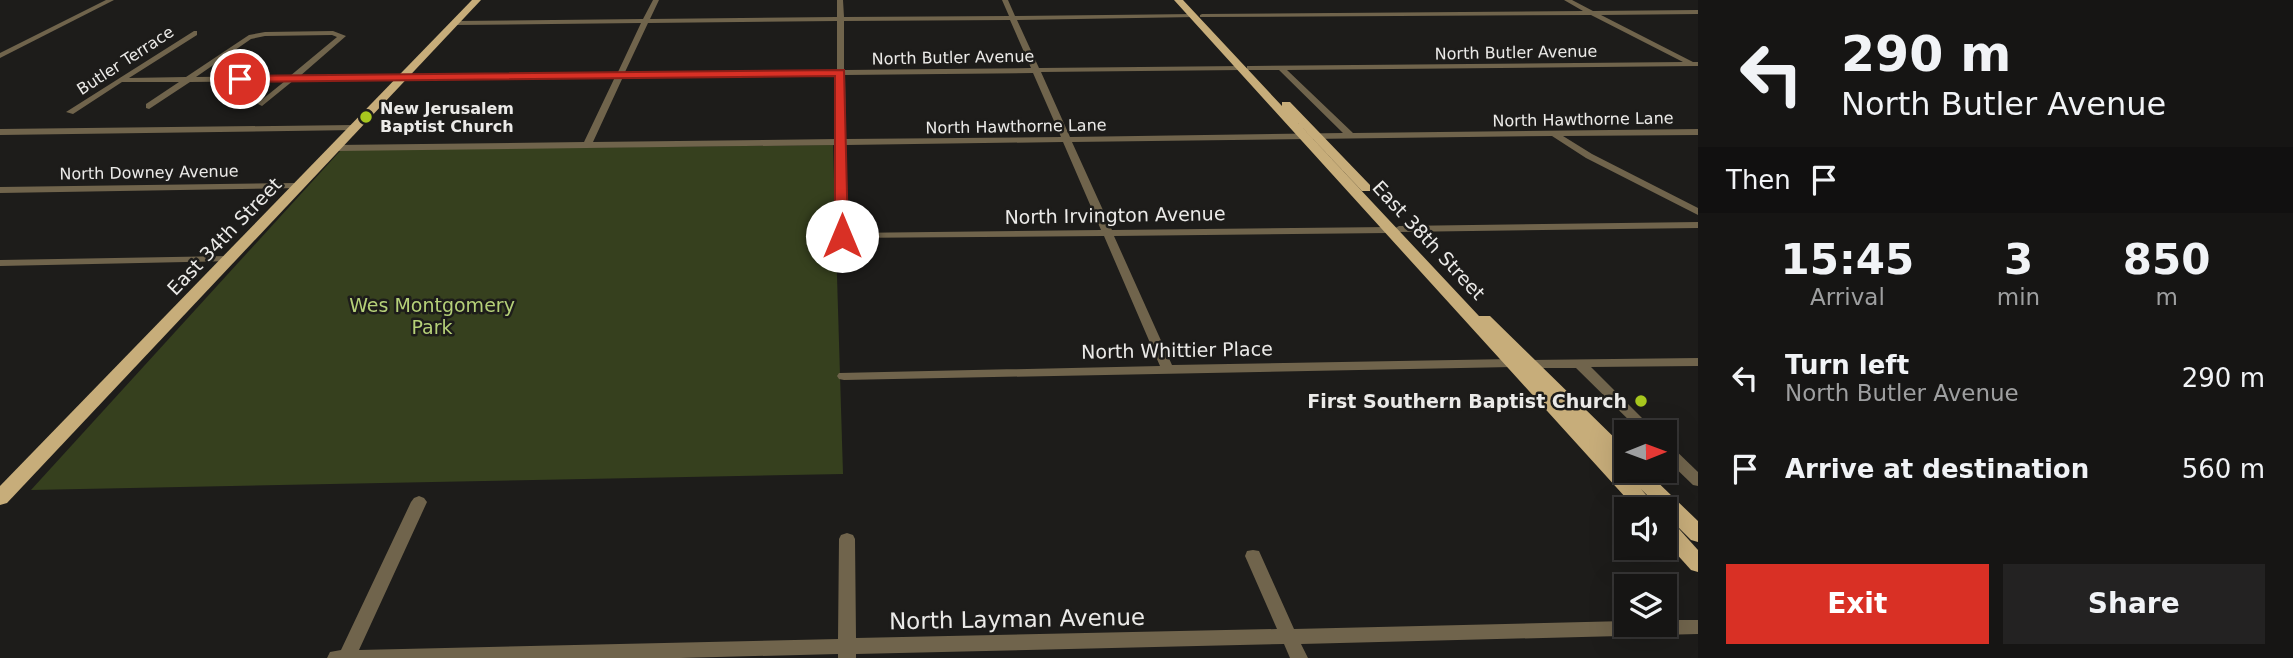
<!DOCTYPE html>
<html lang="en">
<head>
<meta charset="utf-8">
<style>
	body { margin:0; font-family:"DejaVu Sans",sans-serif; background:#232222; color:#f1f3f6; height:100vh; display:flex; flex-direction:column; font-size:26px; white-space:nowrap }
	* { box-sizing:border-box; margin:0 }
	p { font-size:23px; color:#9e9fa0 }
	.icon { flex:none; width:38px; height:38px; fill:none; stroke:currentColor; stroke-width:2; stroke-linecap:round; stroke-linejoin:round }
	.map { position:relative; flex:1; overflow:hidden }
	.sheet { display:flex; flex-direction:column; background:#161514; width:595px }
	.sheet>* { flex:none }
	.hud { background:#161514; color:#f1f3f6; overflow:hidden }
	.needle { width:46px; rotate:89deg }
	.fabs { position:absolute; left:1614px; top:420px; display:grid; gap:14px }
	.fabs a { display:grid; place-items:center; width:63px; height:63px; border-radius:0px; background:#161514; box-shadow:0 7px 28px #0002,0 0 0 2px #353434; font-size:35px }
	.pin { position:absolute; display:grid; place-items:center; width:60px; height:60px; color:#fff; margin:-30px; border:4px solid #fff; border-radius:50%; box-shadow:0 2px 7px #0007 }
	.me { position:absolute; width:77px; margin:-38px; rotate:0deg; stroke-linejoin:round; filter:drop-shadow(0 0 5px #0008) }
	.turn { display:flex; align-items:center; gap:24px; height:147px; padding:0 28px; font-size:32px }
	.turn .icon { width:91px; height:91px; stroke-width:2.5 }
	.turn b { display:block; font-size:49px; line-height:60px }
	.then { display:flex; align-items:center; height:66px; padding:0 28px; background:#0003; gap:14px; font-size:26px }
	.eta { display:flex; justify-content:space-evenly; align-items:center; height:119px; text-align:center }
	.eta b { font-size:42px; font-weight:600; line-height:49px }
	.button { display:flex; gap:14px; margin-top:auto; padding:14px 28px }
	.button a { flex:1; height:80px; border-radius:0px; background:#d93025; color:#fff; font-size:28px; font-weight:600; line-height:80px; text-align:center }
	.button a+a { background:#232222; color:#f1f3f6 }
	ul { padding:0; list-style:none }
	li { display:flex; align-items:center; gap:21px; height:91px; padding:0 28px }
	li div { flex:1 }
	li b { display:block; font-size:26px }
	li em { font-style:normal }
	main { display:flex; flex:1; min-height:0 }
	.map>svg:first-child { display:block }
	.green { fill:#36401e }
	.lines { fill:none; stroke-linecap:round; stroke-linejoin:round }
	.minor { fill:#70644c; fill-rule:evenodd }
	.major { fill:#c7ad7a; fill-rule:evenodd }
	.route { fill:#d93025; stroke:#8d1f18; stroke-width:2 }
	.poi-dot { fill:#a7c71e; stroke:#1d1c1a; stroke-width:2.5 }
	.labels { text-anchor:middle; stroke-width:5; stroke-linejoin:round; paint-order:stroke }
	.far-street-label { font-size:16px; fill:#ebeae8; stroke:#1d1c1a }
	.far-poi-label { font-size:16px; font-weight:bold; fill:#ebeae8; stroke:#1d1c1a; text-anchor:start }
	.street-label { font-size:19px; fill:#ebeae8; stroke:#1d1c1a }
	.park-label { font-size:19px; fill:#b5d078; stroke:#1d1c1a }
	.poi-label { font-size:19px; font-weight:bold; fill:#ebeae8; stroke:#1d1c1a; text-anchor:end }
	.near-street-label { font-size:23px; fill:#ebeae8; stroke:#1d1c1a }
</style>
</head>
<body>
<main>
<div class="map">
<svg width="1698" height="658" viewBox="0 0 1698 658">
	<rect width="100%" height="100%" fill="#1d1c1a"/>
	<!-- green -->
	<path class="green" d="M833 145 843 474 31 490 341 150Z"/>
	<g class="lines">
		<!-- minor -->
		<g class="minor">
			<path d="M106 0H114L0 58V53Z"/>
			<path d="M653 0H659L650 19 837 17V0H843L844 17 1009 16 1002 0H1008L1015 16 1194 14 1196 15V17L1017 20 1039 68 1242 66 1246 68 1242 70 1041 72 1070 137 1343 133 1279 70H1247V66H1250L1683 62 1591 15 1200 17V15L1202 14 1583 11 1564 0H1572L1593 11 1698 10V14L1601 15 1693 62H1698V66L1287 70 1353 133 1698 129V135L1563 136 1592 154 1698 208V215L1586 158 1552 136 1072 142 1112 230 1389 227 1394 230 1389 233 1114 236 1172 365 1512 359 1518 363 1512 367 844 380 839 379 837 376 839 373 1160 366 1104 236 838 238 837 145 335 151 330 148 335 145 584 142 615 77 294 80 262 106 258 104 259 102 285 81 190 82 149 109 146 108V104L179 82H122L73 114 66 112 194 31H197V35L129 78 186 77 249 35 265 32 333 31 346 36 300 76 618 72 641 23 455 25 452 23 455 21 643 19ZM1010 20 1031 68 844 70V21ZM837 21V70L625 72 648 23ZM332 35 337 37 290 76 196 77 251 39 265 36ZM1033 73 1061 137 846 139 845 75ZM837 75V139L593 142 623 77ZM1063 142 1101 230 847 233 846 145Z"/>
			<path d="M354 125 357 126V130L0 135V129Z"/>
			<path d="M298 183 301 184V188L0 193V187Z"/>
			<path d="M1698 222V228L1399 232 1394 229 1399 226Z"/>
			<path d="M229 256 233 257 235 259 233 261 0 266V260Z"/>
			<path d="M1698 358V366L1591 367 1656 432H1641L1576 368H1529L1523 364 1529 360Z"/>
			<path d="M1664 443 1669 444 1698 472V486L1693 485 1664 457Z"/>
			<path d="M419 496 424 498 427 502 359 650 838 639 839 539 841 535 847 533 853 535 855 539 856 638 1277 629 1245 556 1247 551 1253 550 1259 551 1294 629 1626 621V625H1664V620H1698V634L1301 644 1308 658H1290L1284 644 856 654V658H838V654L680 658H327L330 652 341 650 411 502 414 498Z"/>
		</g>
		<!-- major -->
		<g class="major">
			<path d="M472 0H481L7 503 0 505V486Z"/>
			<path d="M1174 0H1183L1282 106V102H1290L1370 185V191H1362L1283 107 1479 316H1490L1626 449V468L1619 466 1627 474 1626 471H1646L1698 521V542L1691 540 1664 513V509H1661L1641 489 1658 509H1636Z"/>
			<path d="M1664 518 1671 520 1698 550V572L1691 570 1664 540Z"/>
		</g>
	</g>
	<!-- route -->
	<path class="route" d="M844 70 848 236 842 240 835 236V76L240 82 235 79 240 76Z"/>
	<!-- markers -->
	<g class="poi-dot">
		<circle cx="366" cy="117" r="7"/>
		<circle cx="1641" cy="401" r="7"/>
	</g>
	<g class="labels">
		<!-- far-street labels -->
		<g class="far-street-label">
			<text transform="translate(1516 52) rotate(-1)" y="6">North Butler Avenue</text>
			<text transform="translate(953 57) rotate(-1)" y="6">North Butler Avenue</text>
			<text transform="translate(125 60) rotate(-33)" y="6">Butler Terrace</text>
			<text transform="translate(1583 119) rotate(-1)" y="6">North Hawthorne Lane</text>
			<text transform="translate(1016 126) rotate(-1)" y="6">North Hawthorne Lane</text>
			<text transform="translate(149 172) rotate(-1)" y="6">North Downey Avenue</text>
		</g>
		<!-- far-poi labels -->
		<g class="far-poi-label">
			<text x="380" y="114">New Jerusalem<tspan x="380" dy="18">Baptist Church</tspan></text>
		</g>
		<!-- street labels -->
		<g class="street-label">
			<text transform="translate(1115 215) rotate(-1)" y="7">North Irvington Avenue</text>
			<text transform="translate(224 236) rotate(-46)" y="7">East 34th Street</text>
			<text transform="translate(1429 240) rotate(47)" y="7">East 38th Street</text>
			<text transform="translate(1177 350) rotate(-1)" y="7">North Whittier Place</text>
		</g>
		<!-- park labels -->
		<g class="park-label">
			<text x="432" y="312">Wes Montgomery<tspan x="432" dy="22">Park</tspan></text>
		</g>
		<!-- poi labels -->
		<g class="poi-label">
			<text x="1627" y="408">First Southern Baptist Church</text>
		</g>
		<!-- near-street labels -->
		<g class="near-street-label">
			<text transform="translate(1017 619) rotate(-1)" y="8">North Layman Avenue</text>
		</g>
	</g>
</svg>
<div class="fabs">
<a><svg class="needle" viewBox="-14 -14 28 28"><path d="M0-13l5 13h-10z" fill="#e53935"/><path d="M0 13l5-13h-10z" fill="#9e9fa0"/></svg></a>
<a><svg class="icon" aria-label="sound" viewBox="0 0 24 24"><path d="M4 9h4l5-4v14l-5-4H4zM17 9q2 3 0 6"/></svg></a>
<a><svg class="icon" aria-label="layers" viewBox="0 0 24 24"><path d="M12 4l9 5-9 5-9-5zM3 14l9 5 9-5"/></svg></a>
</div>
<div class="pin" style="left:240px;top:79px;background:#d93025"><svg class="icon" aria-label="arrive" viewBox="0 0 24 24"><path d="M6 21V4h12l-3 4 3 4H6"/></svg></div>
<svg class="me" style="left:842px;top:236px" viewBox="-20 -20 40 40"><circle r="19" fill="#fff"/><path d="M0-13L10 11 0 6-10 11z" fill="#d93025"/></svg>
</div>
<section class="sheet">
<div class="hud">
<div class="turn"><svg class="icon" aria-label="left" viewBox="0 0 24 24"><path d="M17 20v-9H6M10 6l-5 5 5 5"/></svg><div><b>290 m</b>North Butler Avenue</div></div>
<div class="then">Then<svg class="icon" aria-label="arrive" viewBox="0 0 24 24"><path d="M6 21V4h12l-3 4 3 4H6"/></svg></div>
</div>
<div class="eta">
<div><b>15:45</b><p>Arrival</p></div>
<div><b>3</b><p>min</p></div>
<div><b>850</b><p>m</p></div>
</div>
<ul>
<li><svg class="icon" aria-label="left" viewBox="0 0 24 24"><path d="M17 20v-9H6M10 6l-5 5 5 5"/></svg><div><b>Turn left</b><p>North Butler Avenue</p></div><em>290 m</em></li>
<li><svg class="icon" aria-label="arrive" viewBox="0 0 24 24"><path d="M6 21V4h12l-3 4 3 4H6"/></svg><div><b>Arrive at destination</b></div><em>560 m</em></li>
</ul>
<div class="button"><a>Exit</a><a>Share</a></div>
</section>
</main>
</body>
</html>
